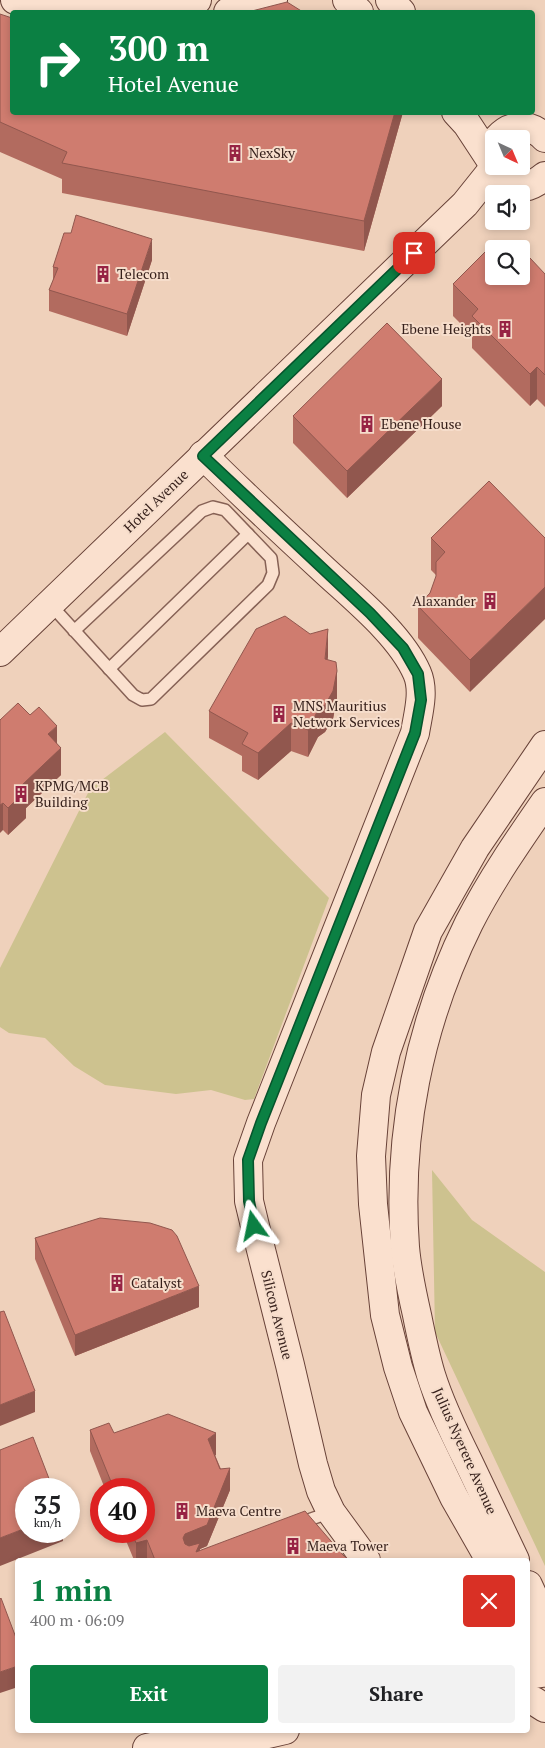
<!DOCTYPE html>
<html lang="en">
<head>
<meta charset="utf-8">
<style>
	body { margin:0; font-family:"PT Serif",serif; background:#f2f2f2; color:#202124; height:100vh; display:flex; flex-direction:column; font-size:19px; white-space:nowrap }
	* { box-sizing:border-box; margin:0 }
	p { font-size:16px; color:#757577 }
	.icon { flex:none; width:28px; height:28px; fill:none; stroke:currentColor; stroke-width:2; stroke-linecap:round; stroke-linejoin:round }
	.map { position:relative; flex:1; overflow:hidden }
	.panel { position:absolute; left:15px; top:1558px; width:515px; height:175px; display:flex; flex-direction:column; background:#fff; border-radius:5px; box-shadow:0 2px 8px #0003 }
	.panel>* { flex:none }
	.guide { position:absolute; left:10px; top:10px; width:525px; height:105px; border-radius:5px; box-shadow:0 2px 8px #0003; background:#0b8043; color:#fff; overflow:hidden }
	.needle { width:32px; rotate:136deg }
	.controls { position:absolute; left:485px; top:130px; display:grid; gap:10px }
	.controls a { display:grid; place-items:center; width:45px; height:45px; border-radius:5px; background:#fff; box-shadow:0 2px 8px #0003; font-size:25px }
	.speed { position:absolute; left:15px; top:1478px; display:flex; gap:10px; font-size:25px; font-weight:700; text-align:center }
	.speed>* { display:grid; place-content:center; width:65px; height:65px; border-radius:50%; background:#fff; box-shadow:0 2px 8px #0003; line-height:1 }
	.speed small { font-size:12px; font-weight:400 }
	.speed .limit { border:8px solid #d22; background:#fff; color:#111 }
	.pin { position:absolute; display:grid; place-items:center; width:42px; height:42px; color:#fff; margin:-21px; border-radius:10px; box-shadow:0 2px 8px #0006 }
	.me { position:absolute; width:55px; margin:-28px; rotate:348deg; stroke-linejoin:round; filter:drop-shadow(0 0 4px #0008) }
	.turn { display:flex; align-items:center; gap:18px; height:105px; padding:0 15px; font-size:22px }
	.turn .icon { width:65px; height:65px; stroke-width:2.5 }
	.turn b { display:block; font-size:35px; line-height:42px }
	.round { display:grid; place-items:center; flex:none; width:52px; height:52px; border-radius:5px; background:#f2f2f2 }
	.overview { display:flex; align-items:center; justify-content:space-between; height:85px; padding:0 15px }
	h1 { font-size:30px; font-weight:600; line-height:38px; color:#0b8043 }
	.primary-button { display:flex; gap:10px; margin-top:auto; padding:10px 15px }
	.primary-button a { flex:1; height:58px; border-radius:5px; background:#0b8043; color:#fff; font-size:20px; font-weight:600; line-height:58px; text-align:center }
	.primary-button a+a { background:#f2f2f2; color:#202124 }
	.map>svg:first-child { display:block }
	.grass { fill:#cdc28f }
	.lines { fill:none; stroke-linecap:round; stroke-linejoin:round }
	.lane-casing { stroke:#866155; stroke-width:14 }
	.secondary-casing { stroke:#684238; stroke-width:30 }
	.lane { stroke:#fae0ce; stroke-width:11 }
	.secondary { stroke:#fae0ce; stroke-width:28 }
	.wall { fill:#b26b5f }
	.shaded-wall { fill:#91574e }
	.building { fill:#cf7c6f; stroke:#91574e }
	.route-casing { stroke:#07532c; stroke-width:12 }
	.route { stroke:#0b8043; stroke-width:9 }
	.labels { text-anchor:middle; stroke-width:4; stroke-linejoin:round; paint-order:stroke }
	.poi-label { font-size:14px; fill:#351f1a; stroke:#f6ddcb; text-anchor:start }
	.street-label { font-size:14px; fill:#351f1a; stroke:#f6ddcb }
</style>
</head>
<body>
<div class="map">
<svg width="545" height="1748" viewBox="0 0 545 1748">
	<rect width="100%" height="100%" fill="#efd1bb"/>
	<!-- grass -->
	<g class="grass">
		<path d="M165 732 329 898 254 1099 245 1100 211 1090 176 1094 105 1085 74 1066 45 1038 9 1033 0 1027V968L90 789Z"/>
		<path d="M432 1170 472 1220 545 1272V1566L435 1332Z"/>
	</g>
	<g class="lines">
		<!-- lane casing -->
		<g class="lane-casing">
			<g id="lane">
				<path d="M50 604 133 695 142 700 151 699 268 585 273 573 271 558 225 510 213 507 202 511 74 631"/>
				<path d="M109 669 248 534"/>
				<path d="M297 1524 331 1512"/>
			</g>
		</g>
		<!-- secondary casing -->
		<g class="secondary-casing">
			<g id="secondary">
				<path d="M15 0 47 12"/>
				<path d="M68 0C98 8 168 8 197 0"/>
				<path d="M347 0 359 12"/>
				<path d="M390 0 401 12"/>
				<path d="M228 12 273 0"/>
				<path d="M456 112 467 124 490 159"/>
				<path d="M497 139C511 123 530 123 545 138"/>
				<path d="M494 144C483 166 504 193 528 186 535 184 540 180 545 176"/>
				<path d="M203 455C242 494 282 531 322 568 353 597 400 634 417 673 425 691 418 714 415 733L261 1123 248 1160 249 1201 255 1226 290 1365 313 1464 321 1491 331 1512 366 1560"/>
				<path d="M0 652 465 204 493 169"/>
				<path d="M490 1560 454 1497 413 1412 398 1367 385 1315 373 1204 371 1156 376 1095 386 1052 428 931 475 848 545 745"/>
				<path d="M515 1560C499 1527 484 1494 468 1461 454 1433 440 1404 431 1375 425 1355 421 1335 417 1315 412 1293 407 1270 405 1247 397 1135 419 1024 469 923 491 880 518 841 545 802"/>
				<path d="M528 1585 545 1622"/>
				<path d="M528 1628 545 1660"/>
				<path d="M528 1675 542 1673 545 1671"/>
				<path d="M528 1699 534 1701 545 1708"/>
				<path d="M216 1746 285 1730"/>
				<path d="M147 1748 233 1730"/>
			</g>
		</g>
		<!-- lane -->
		<use href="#lane" class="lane"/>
		<!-- secondary -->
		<use href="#secondary" class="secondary"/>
	</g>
	<!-- wall -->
	<g class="wall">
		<path d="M0 14 12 112H403L364 251 62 193V179L0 152Z"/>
		<path d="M494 249 545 274V407L537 399 530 406 472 348V335L453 316V284Z"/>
		<path d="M152 260 127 336 49 311V290L53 281V267Z"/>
		<path d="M442 406 347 498 293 443V416Z"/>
		<path d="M489 481 470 692 418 638V606L430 593 436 578V575L431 570V538Z"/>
		<path d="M327 660 337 698 333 719 325 732 318 737 308 757 291 751 258 780 242 771V756L209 738V711Z"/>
		<path d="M0 720 57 744 61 775 26 808V818L8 835 3 830Z"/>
		<path d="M35 1238 199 1307 75 1356 35 1259Z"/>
		<path d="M90 1430 114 1433 216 1455H215L230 1490 207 1546 200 1549V1551L343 1555 349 1560H134L122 1531H144V1489H105L90 1451Z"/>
	</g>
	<!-- shaded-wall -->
	<g class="shaded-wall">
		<path d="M395 112H403L364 251V221Z"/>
		<path d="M152 239V260L127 336V314Z"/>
		<path d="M537 367V399L530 406V374Z"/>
		<path d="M442 379V406L347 498V471Z"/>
		<path d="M545 587V619L470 692V660Z"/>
		<path d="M328 629V657L325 686V659Z"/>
		<path d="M337 671V698L333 719 325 732 318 737 308 757V730Z"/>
		<path d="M291 723V751L258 780V753Z"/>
		<path d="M57 726V752L61 748V775L26 808V818L8 835V808L22 785 48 734Z"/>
		<path d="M3 803V830L0 833V805Z"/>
		<path d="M199 1286V1307L75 1356V1335Z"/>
		<path d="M35 1391V1412L0 1426V1405Z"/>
		<path d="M216 1433V1455L208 1461V1439Z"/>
		<path d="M230 1468V1490L207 1546 200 1549V1560L185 1555 183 1538 185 1534Z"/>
		<path d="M26 1528V1531H63V1541L0 1566V1538Z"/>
		<path d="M147 1540V1560H136V1543Z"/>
		<path d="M18 1666V1687L0 1693V1672Z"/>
	</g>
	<!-- building -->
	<g class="building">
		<path d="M287 2 303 12H248Z"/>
		<path d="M0 14 12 18V112H395L364 221 62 163 67 152 0 122Z"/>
		<path d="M76 215 152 239 127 314 49 290 58 268 53 267 64 233H71Z"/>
		<path d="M495 242 502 249H494V276H521V258H530L545 274V375L537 367 530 374 472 316 478 309 453 284Z"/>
		<path d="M387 323 442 379 347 471 293 416Z"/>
		<path d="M489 481 545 538V587L470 660 418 606 430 593 436 576V562L445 552 431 538Z"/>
		<path d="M285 616 310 634 328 629 325 659 336 662 337 671 333 691 325 705 318 710 308 730 291 723 258 753 242 744 248 733 209 711 256 629Z"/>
		<path d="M18 703 30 715 39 707 57 726 48 734 61 748 22 785 26 790 8 808 3 803 0 805V720Z"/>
		<path d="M100 1218 150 1223 172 1230 177 1236 199 1286 75 1335 35 1238Z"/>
		<path d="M4 1311 35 1391 0 1405V1312Z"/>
		<path d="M168 1414 216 1433 208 1439 220 1469 230 1468 207 1525 185 1534 183 1538 185 1544 189 1546 200 1543 196 1552 305 1511 343 1555 349 1560H155L147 1540 136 1543 131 1531H144V1489H114L90 1430 109 1423 114 1433Z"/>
		<path d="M33 1437 53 1489H26V1528L0 1538V1450Z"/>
		<path d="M1 1598 18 1643V1666L0 1672V1599Z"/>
	</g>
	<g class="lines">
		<!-- route casing -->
		<g class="route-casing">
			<path id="route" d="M254 1226 249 1201 248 1160 261 1123 415 733 421 700 418 674 403 648 370 613 203 456 414 253"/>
		</g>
		<!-- route -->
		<use href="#route" class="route"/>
	</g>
	<!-- icons -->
	<defs>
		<g id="building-bare" transform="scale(1.35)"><path d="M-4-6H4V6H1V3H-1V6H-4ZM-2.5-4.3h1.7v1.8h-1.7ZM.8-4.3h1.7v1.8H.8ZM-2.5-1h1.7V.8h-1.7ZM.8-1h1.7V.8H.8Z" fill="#972344" stroke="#f6ddcb" stroke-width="2.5" paint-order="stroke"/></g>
	</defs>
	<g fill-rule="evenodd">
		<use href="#building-bare" x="235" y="153"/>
		<use href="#building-bare" x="103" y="274"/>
		<use href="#building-bare" x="505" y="329"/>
		<use href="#building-bare" x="367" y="424"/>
		<use href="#building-bare" x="490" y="601"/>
		<use href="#building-bare" x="279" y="714"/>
		<use href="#building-bare" x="21" y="794"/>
		<use href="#building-bare" x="117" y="1283"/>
		<use href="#building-bare" x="182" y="1511"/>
		<use href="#building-bare" x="293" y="1546"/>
	</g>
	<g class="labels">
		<!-- poi labels -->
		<g class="poi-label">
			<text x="249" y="158">NexSky</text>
			<text x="117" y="279">Telecom</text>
			<text x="491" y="334" text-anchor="end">Ebene Heights</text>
			<text x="381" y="429">Ebene House</text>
			<text x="476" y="606" text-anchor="end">Alaxander</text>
			<text x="293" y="711">MNS Mauritius<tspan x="293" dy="16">Network Services</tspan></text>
			<text x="35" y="791">KPMG/MCB<tspan x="35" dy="16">Building</tspan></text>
			<text x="131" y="1288">Catalyst</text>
			<text x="196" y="1516">Maeva Centre</text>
			<text x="307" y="1551">Maeva Tower</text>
		</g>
		<!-- street labels -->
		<g class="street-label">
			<text transform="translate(156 501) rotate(-44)" y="5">Hotel Avenue</text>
			<text transform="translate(277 1315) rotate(76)" y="5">Silicon Avenue</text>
			<text transform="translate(465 1451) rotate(66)" y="5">Julius Nyerere Avenue</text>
		</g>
	</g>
</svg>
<div class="controls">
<a><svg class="needle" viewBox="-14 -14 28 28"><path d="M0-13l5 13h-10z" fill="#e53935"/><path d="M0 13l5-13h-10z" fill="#757577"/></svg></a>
<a><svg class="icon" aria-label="sound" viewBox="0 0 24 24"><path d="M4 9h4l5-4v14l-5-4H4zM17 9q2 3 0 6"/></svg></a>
<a><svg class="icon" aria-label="search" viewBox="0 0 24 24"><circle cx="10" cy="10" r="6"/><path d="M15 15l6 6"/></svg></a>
</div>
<div class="speed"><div>35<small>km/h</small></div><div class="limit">40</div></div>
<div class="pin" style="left:414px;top:253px;background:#d93025"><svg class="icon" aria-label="arrive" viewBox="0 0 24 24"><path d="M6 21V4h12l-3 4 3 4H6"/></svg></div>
<svg class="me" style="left:254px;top:1226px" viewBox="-20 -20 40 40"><path d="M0-17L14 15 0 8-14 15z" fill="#0b8043" stroke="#fff" stroke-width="4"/></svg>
<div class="guide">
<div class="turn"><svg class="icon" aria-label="right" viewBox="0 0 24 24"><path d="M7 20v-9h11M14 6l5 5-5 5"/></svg><div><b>300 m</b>Hotel Avenue</div></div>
</div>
<section class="panel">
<div class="overview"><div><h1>1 min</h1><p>400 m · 06:09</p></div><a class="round" style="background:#d93025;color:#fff"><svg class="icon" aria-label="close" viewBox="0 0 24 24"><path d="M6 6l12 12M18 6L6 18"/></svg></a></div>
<div class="primary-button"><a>Exit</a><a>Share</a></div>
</section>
</div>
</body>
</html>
